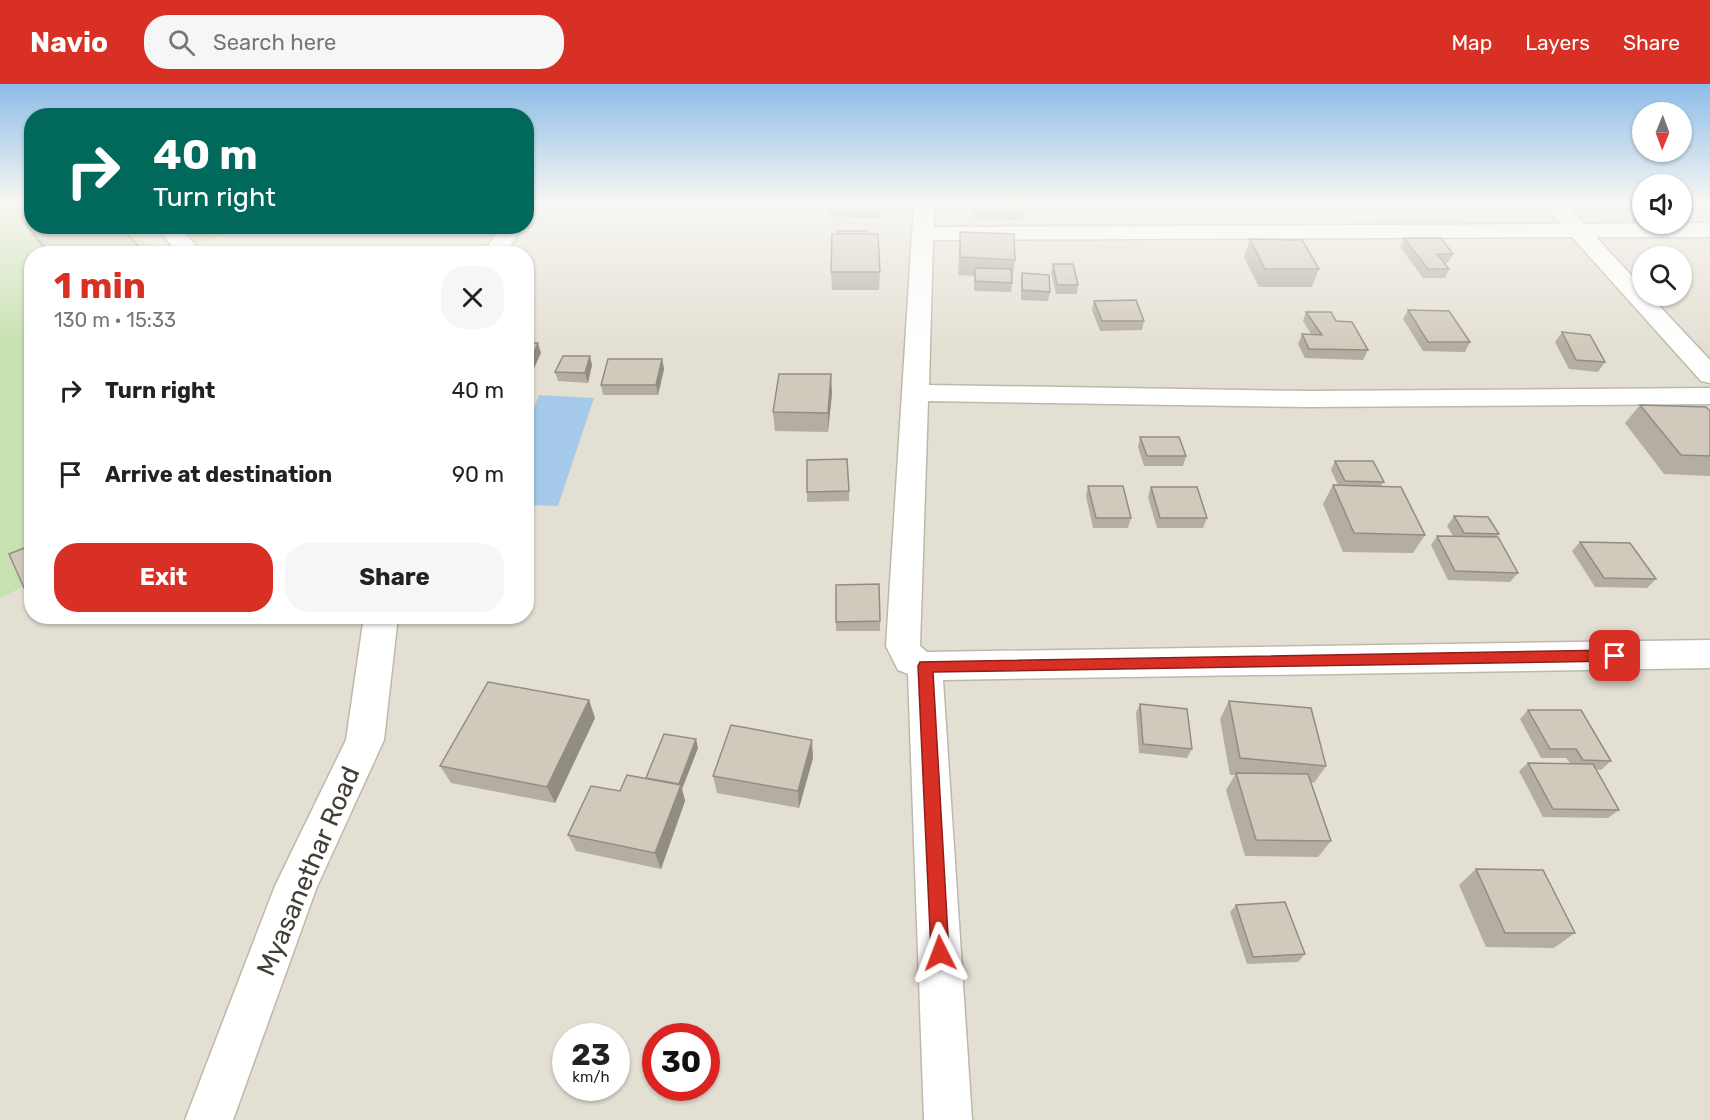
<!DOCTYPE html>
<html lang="en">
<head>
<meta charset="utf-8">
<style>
	body { margin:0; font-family:Rubik,sans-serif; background:#f6f6f6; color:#222; height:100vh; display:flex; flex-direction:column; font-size:22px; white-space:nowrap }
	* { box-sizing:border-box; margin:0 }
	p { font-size:20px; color:#767676 }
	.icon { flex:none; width:33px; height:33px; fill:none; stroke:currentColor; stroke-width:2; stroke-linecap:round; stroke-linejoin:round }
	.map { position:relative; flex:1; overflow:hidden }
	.sheet { position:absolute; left:24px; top:162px; width:510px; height:378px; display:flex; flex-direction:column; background:#fff; border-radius:24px; box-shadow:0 2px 4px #0004 }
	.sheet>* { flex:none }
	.banner { position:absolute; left:24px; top:24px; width:510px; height:126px; border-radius:24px; box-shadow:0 2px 4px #0004; background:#00695c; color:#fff; overflow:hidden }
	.needle { width:39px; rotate:181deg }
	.buttons { position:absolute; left:1632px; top:18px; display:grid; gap:12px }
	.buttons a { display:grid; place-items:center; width:60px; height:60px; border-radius:50%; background:#fff; box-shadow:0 2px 4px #0004; font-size:30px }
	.speed { position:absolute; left:552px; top:939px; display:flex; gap:12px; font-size:30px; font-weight:700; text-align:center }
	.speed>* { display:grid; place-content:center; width:78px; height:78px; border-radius:50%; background:#fff; box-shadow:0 2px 4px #0004; line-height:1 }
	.speed small { font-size:15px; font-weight:400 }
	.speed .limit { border:9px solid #d22; background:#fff; color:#111 }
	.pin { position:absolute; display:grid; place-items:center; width:51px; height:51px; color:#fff; margin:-26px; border-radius:12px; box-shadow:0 3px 9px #0006 }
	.me { position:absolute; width:66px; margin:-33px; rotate:357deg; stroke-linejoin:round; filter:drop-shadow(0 0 4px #0008) }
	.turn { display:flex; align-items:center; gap:21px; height:126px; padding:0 30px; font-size:27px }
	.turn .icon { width:78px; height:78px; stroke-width:2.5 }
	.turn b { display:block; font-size:42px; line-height:51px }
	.round { display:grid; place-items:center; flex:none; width:63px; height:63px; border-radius:24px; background:#f6f6f6 }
	.head { display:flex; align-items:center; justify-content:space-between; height:102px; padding:0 30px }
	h1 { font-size:36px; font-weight:700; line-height:45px; color:#d93025 }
	.cta { display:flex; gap:12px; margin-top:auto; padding:12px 30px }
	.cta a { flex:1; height:69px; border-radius:24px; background:#d93025; color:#fff; font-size:24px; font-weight:700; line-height:69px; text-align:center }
	.cta a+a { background:#f6f6f6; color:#222 }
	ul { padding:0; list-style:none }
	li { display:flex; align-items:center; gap:18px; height:84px; padding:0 30px }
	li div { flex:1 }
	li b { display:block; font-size:22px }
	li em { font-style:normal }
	header { display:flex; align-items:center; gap:36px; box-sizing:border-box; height:84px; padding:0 30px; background:#d93025; color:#fff }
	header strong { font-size:28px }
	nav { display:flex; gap:33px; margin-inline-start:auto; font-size:21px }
	.search { width:420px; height:54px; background:#f6f6f6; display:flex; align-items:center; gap:15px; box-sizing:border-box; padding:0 21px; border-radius:24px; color:#767676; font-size:22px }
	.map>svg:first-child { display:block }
	.residential { fill:#e4dfd3; fill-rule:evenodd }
	.green { fill:#c8e1b0 }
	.water { fill:#a5c9e8 }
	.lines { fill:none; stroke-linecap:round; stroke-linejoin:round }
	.minor-casing { stroke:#beb8ab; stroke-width:3 }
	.minor { fill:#fff; fill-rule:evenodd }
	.wall { fill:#b4ada1 }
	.shaded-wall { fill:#928d83 }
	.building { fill:#d1c9bb; stroke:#928d83; stroke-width:1.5 }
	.route { fill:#d93025; stroke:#8d1f18; stroke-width:1.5 }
	.labels { text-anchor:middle; stroke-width:4.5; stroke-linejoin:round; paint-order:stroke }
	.near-street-label { font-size:26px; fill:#423d35; stroke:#fff }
</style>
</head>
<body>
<header>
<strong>Navio</strong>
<div class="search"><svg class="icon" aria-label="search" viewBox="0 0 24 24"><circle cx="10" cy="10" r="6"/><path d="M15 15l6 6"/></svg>Search here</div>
<nav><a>Map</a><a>Layers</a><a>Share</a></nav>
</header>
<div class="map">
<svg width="1710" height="1036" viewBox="0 0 1710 1036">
	<rect width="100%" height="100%" fill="#f0ede4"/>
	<!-- residential -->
	<path class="residential" d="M0 119H31L32 142H526L527 119H1642V140H1682V119H1710V1036H0ZM32 170H526V532H32ZM1642 172H1682V212H1642ZM566 952H616V1004H566ZM656 952H706V1004H656Z"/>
	<!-- green -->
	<g class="green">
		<path d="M0 119H31L32 142 131 143 154 169 32 170 31 499 0 514Z"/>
		<path d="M181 143H245L197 160Z"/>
	</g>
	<!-- water -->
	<path class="water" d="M539 311 594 314 558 422 527 421V341Z"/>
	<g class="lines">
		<!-- minor casing -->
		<g class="minor-casing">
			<g id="minor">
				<path d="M914 119H934V143L1561 140 1543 119H1565L1584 140 1710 139V153H1596L1642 203V212H1650L1710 276V299L1701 297 1572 153 933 156 929 301 1309 307 1710 304V320L1309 323 928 317 920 562 927 568 1710 556V584L943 596 972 1036H924L908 590 898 586 886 562Z"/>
				<path d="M155 142H178L203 170H179Z"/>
				<path d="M501 142H522L506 170H483Z"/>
				<path d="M364 532H398L384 656 316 805 233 1036H185L275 802 346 656Z"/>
			</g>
		</g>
		<!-- minor -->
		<use href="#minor" class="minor"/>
	</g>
	<!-- wall -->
	<g class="wall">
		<path d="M881 119V134L828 133V124Z"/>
		<path d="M973 119H1025L1023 136 974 135Z"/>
		<path d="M1199 119H1230L1227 127H1203Z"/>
		<path d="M15 126 145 170H47L32 151Z"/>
		<path d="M960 148 1015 176 1013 194H1012V199L1011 208 974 207V192L958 191Z"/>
		<path d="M867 150 880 188 879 206H832L831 188Z"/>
		<path d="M1404 154 1453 170 1448 179H1445L1449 185 1445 194H1423L1400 163Z"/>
		<path d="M1250 155 1319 185 1312 203H1259L1244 173Z"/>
		<path d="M1053 180 1078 201 1077 210H1056L1051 189Z"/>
		<path d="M1022 189 1050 208 1048 217 1021 216V199Z"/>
		<path d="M1094 217 1144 237 1142 246 1100 247 1092 226Z"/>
		<path d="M1408 226 1470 258 1465 268 1423 267 1403 235Z"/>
		<path d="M1306 228 1336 237 1368 266 1363 276 1305 274 1298 260 1302 250H1311L1303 237Z"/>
		<path d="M1562 248 1605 278 1598 288 1569 285 1555 258Z"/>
		<path d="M662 275 664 285 658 311H603L601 301Z"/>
		<path d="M592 281 588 299 558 297 555 288Z"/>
		<path d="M832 309 828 348 775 347 773 328Z"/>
		<path d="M1640 321 1710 327V392L1664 390 1625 339Z"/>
		<path d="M1140 353 1186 372 1183 382H1144L1138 363Z"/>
		<path d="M1335 377 1384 398 1381 402 1425 451 1413 469 1343 468 1323 420 1333 401H1338L1331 386Z"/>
		<path d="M1088 402 1131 434 1128 444H1093L1086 412Z"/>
		<path d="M1151 403 1207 434 1203 444H1157L1148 413Z"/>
		<path d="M849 407V417L807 418V408Z"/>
		<path d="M526 411 533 426 529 436H526Z"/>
		<path d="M1454 432 1499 450 1496 453 1518 489 1510 498 1448 496 1431 461 1437 452H1453L1447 442Z"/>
		<path d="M1580 458 1656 495 1647 504 1595 503 1572 467Z"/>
		<path d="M836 501 880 537V547H836Z"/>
		<path d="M589 616 595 634 555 719 451 699 440 682Z"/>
		<path d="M1229 617 1326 682 1314 699 1311 698 1331 757 1318 773 1245 772 1226 706 1235 691H1230L1220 635Z"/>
		<path d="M1140 620 1192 665 1187 674 1139 669 1136 629Z"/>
		<path d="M1528 626 1611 677 1601 686 1596 685 1619 726 1608 734 1543 733 1519 687 1528 679H1570L1566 674H1541L1520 635Z"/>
		<path d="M698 664 682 705 685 717 661 785 576 767 568 751 620 707 646 694Z"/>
		<path d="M813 674 799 724 717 709 713 692Z"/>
		<path d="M1476 785 1575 849 1554 864 1486 863 1459 801Z"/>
		<path d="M1236 821 1305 870 1298 878 1247 880 1230 828Z"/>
	</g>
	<!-- shaded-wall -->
	<g class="shaded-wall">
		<path d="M538 259 541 269 526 302V286Z"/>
		<path d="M590 272 592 281 588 299 585 289Z"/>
		<path d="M662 275 664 285 658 311 656 301Z"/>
		<path d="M831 290 832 309 828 348V329Z"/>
		<path d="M526 411 533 426 529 436 526 428Z"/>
		<path d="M32 503V513L25 506Z"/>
		<path d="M119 532H141L126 540Z"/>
		<path d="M589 616 595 634 555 719 547 703Z"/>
		<path d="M696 655 698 664 682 705 685 717 661 785 655 769 678 701Z"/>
		<path d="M812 656 813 674 799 724 798 707Z"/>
	</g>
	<!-- building -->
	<g class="building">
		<path d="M829 119H881V125L828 124Z"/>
		<path d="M32 122V142H120L145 170H50L15 126Z"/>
		<rect x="838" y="147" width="29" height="3"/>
		<path d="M960 148 1014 150 1015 176 960 173Z"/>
		<path d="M832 150H878L880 188H831Z"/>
		<path d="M1404 154H1441L1453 170H1437L1449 185H1428Z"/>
		<path d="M1250 155 1302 156 1319 185H1265Z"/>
		<path d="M1053 180H1073L1078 201H1057Z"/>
		<path d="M975 184 1011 185 1012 199 975 197Z"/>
		<path d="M1022 189 1049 191 1050 208 1022 206Z"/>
		<path d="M1136 216 1144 237H1102L1094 217Z"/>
		<path d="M1408 226 1449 227 1470 258H1428Z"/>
		<path d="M1306 228H1331L1336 237 1352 238 1368 266 1309 265 1302 250 1322 251Z"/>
		<path d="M1562 248 1590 251 1605 278 1576 276Z"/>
		<path d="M526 259H538L526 286Z"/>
		<path d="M563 272H590L585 289 555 288Z"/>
		<path d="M608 275H662L656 301H601Z"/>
		<path d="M779 290H831L828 329 773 328Z"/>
		<path d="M1640 321 1706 323 1710 327V372L1681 371Z"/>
		<path d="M1140 353H1179L1186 372H1147Z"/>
		<path d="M847 375 849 407 807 408V376Z"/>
		<path d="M1335 377H1373L1384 398 1345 397Z"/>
		<path d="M1333 401 1401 403 1425 451 1354 449Z"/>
		<path d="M1088 402H1123L1131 434H1096Z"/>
		<path d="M1151 403H1197L1207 434H1160Z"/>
		<path d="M526 416H529L526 424Z"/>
		<path d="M1454 432 1488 433 1499 450 1464 449Z"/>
		<path d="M1437 452 1498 453 1518 489 1455 487Z"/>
		<path d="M1580 458 1630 459 1656 495 1604 494Z"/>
		<path d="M32 461V503L25 506 9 470Z"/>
		<path d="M879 500 880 537 836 538V501Z"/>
		<path d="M488 598 589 616 547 703 440 682Z"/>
		<path d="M1229 617 1311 624 1326 682 1240 674Z"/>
		<path d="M1140 620 1187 625 1192 665 1143 660Z"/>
		<path d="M1528 626H1581L1611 677 1583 676 1576 665H1550Z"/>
		<path d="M731 641 812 656 798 707 713 692Z"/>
		<path d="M664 650 696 655 679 700 646 694Z"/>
		<path d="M1528 679 1593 680 1619 726 1553 725Z"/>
		<path d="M1236 689 1308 690 1331 757 1256 756Z"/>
		<path d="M627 691 681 701 655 769 568 751 591 702 620 707Z"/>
		<path d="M1476 785 1543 786 1575 849H1505Z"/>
		<path d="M1285 818 1305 870 1253 873 1236 821Z"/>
	</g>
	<!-- sky -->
	<linearGradient id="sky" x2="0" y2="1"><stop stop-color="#8dbce8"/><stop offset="0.45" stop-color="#f8f7f3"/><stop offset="1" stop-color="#f8f7f3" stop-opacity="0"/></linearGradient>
	<rect width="1710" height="264" fill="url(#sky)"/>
	<!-- route -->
	<path class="route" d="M1615 566 1622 572 1615 577 933 588 949 869 946 875 940 878 933 875 931 869 918 582 920 578Z"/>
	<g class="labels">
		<!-- near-street labels -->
		<g class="near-street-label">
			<text transform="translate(308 787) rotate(-67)" y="9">Myasanethar Road</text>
		</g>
	</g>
</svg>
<div class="buttons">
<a><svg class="needle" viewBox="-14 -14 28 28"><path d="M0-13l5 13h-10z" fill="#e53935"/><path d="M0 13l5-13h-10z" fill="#767676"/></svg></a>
<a><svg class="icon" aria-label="sound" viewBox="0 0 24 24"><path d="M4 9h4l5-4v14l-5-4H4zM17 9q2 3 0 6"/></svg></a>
<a><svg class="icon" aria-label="search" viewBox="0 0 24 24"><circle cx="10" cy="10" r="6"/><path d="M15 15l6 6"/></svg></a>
</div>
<div class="speed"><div>23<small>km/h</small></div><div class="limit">30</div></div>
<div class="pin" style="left:1615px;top:572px;background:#d93025"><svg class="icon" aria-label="arrive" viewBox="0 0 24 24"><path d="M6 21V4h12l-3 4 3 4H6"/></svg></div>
<svg class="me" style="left:940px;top:869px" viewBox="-20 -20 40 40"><path d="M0-17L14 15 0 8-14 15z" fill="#d93025" stroke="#fff" stroke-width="4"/></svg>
<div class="banner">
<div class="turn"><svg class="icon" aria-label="right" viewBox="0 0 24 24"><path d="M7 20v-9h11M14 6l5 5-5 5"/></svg><div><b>40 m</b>Turn right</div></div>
</div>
<section class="sheet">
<div class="head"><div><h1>1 min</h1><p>130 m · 15:33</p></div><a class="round"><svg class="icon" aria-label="close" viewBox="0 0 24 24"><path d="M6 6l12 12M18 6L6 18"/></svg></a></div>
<ul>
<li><svg class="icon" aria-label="right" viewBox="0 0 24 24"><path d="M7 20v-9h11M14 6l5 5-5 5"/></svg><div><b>Turn right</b></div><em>40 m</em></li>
<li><svg class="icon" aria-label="arrive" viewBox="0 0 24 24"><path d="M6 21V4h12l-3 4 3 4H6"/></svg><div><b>Arrive at destination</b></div><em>90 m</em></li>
</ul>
<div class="cta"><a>Exit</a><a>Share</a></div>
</section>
</div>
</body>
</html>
